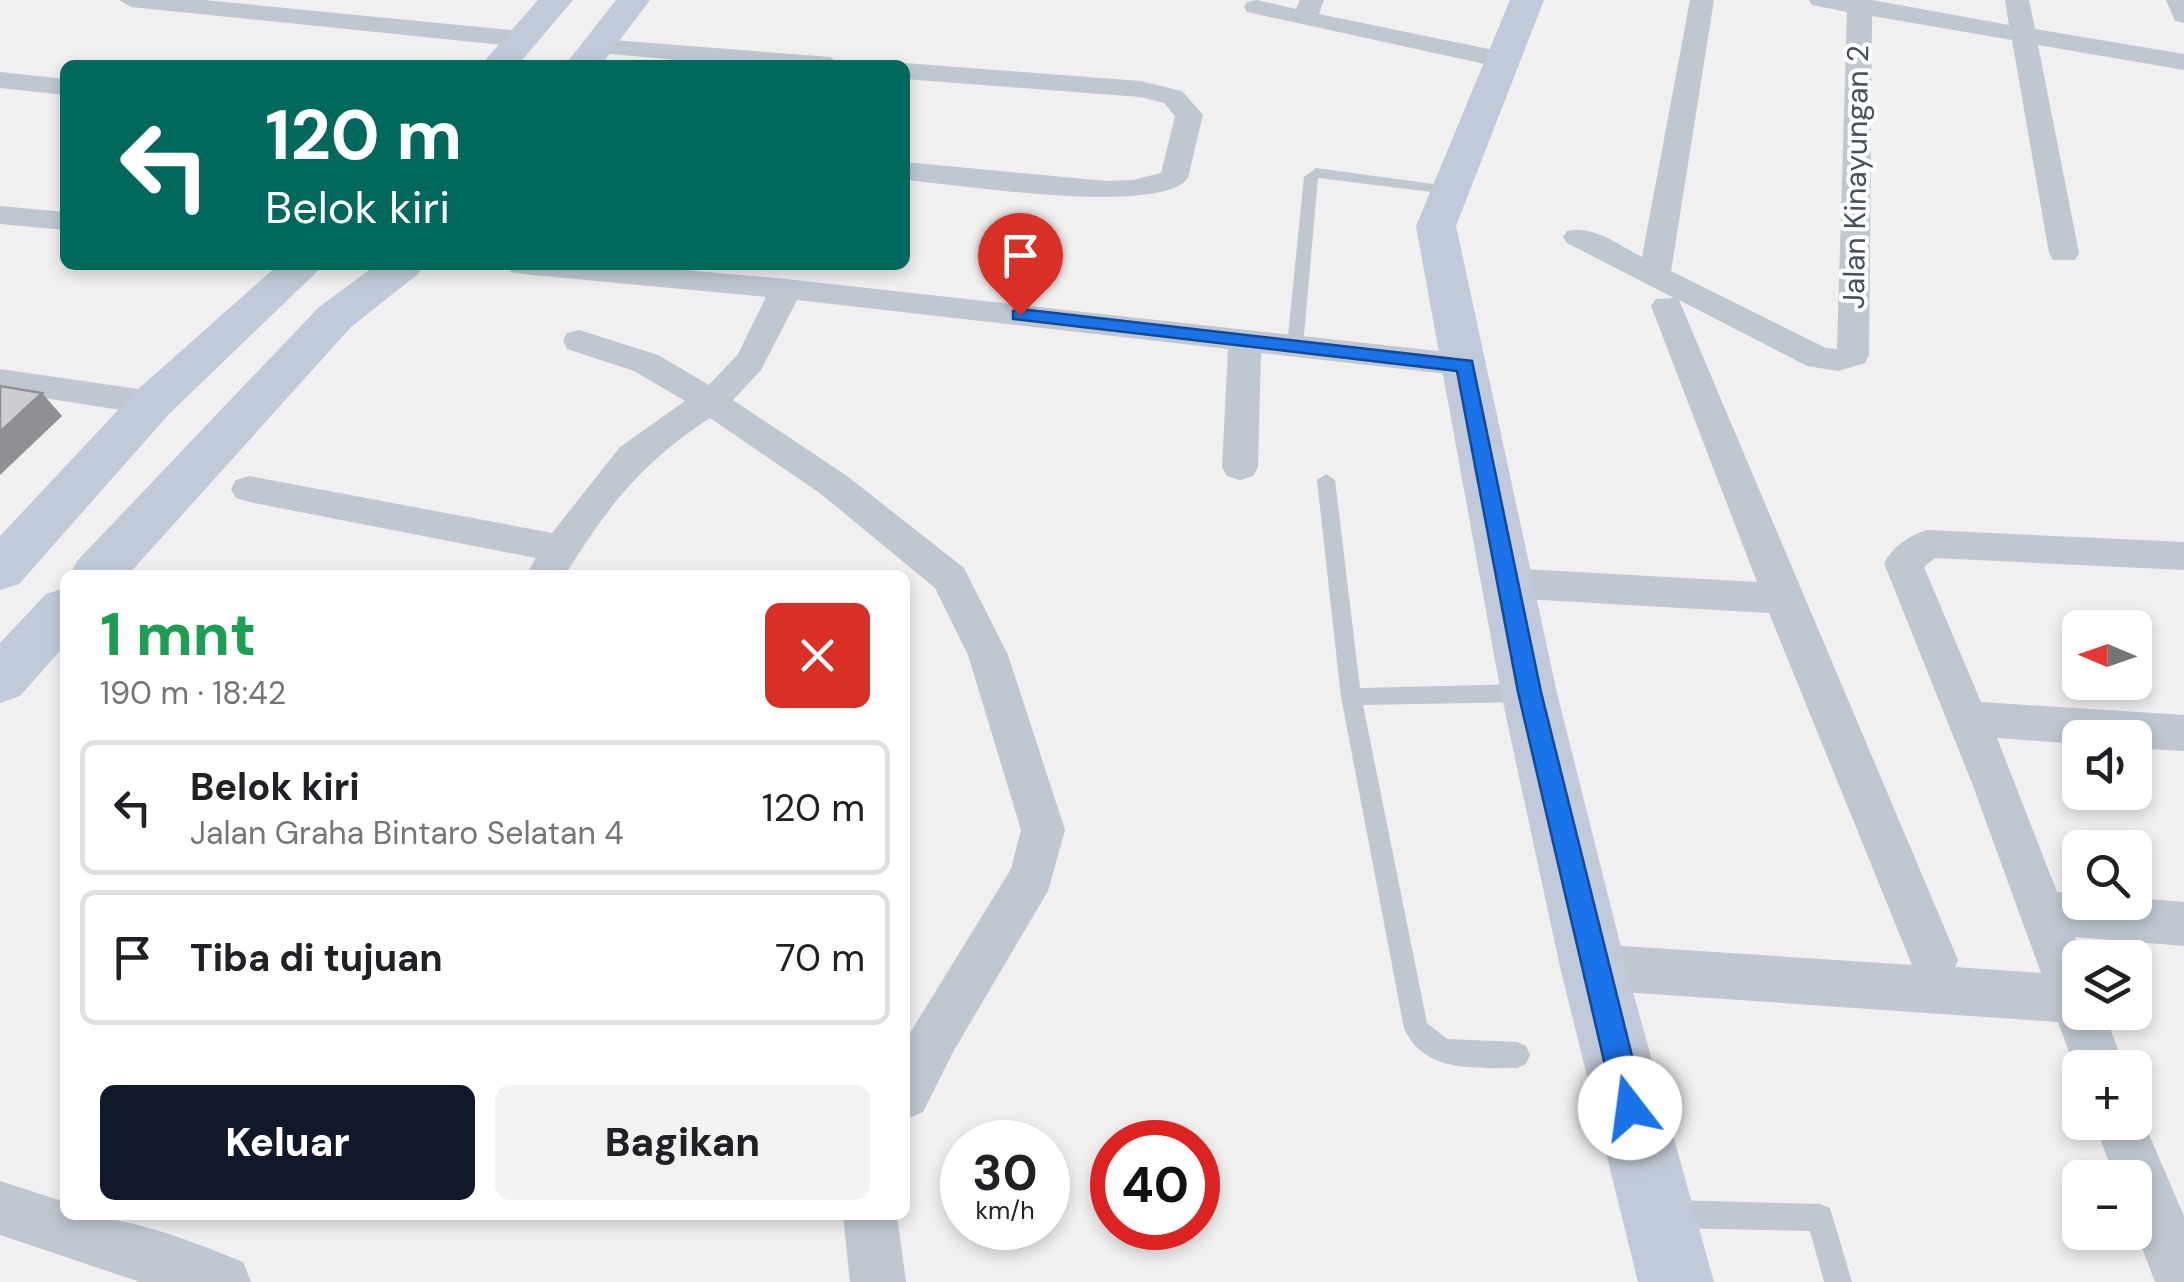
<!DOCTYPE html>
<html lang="id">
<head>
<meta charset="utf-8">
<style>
	body { margin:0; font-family:"DM Sans",sans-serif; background:#f2f2f2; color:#202124; height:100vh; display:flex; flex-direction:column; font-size:38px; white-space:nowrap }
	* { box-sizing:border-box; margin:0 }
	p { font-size:32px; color:#757577 }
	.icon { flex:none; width:55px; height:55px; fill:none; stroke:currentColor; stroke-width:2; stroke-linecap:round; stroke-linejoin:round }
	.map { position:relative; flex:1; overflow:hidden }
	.side { position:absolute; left:60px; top:570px; width:850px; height:650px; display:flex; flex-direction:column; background:#fff; border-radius:15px; box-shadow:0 5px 15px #0003 }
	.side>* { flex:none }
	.hud { position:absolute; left:60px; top:60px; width:850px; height:210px; border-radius:15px; box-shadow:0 5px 15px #0003; background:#00695c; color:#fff; overflow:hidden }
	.needle { width:65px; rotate:272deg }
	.tools { position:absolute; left:2062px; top:610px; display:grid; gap:20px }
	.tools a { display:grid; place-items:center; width:90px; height:90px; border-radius:15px; background:#fff; box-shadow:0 5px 15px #0003; font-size:50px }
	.speed { position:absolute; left:940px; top:1120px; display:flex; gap:20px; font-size:50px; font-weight:700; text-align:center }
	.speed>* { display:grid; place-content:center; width:130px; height:130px; border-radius:50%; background:#fff; box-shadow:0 5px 15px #0003; line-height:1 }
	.speed small { font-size:25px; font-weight:400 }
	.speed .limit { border:15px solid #d22; background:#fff; color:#111 }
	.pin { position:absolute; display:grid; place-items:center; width:85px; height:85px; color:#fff; margin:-102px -42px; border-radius:50% 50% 50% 0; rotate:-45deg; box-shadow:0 0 10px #0007 }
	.pin .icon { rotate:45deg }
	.me { position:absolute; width:110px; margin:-55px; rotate:345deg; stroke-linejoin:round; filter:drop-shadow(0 0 8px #0008) }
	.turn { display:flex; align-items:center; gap:35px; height:210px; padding:0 40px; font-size:45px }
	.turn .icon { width:130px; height:130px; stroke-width:2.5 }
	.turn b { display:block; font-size:70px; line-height:85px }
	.round { display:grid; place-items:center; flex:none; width:105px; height:105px; border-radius:15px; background:#f2f2f2 }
	.head { display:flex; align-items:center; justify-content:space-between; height:170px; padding:0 40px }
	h1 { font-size:60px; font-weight:800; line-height:75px; color:#1e9e55 }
	.action { display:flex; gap:20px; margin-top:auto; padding:20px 40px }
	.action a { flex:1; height:115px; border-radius:15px; background:#111827; color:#fff; font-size:40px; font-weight:800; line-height:115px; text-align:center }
	.action a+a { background:#f2f2f2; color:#202124 }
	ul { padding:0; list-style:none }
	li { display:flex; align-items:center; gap:30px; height:135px; margin:0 20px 15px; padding:0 20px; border:5px solid #e0e0e0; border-radius:15px }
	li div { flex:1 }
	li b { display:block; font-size:38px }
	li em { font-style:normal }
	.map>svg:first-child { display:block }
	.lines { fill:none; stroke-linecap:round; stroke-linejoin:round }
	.lane { fill:#bfc7d1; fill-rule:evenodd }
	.street { fill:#bfc7d1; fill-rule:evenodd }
	.secondary { fill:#c1cad8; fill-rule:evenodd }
	.shaded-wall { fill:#8e9094 }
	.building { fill:#cbcdd3; stroke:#8e9094; stroke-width:2.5 }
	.route { fill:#1a73e8; stroke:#114b97; stroke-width:2.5 }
	.labels { text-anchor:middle; stroke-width:8; stroke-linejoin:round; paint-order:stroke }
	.far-street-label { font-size:30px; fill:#47505c; stroke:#fff }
</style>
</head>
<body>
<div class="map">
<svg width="2184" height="1282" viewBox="0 0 2184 1282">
	<rect width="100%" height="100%" fill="#f1efef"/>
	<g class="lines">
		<!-- lane -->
		<g class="lane">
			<path d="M1316 168 1448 186 1455 190 1448 194 1318 178 1303 346 1295 351 1287 346 1304 177Z"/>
			<path d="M1326 474 1335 480 1360 688 1527 684 1534 687 1537 693 1534 699 1527 702 1363 705 1427 1023 1447 1039 1517 1042 1526 1046 1530 1055 1526 1064 1517 1068C1476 1068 1423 1073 1404 1028L1341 697 1317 480Z"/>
			<path d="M1669 1200 1820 1204 1830 1208 1852 1282H1824L1810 1231 1669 1228 1659 1224 1655 1214 1659 1204Z"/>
		</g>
		<!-- street -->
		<g class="street">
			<path d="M119 0H204L521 31 534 39 521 47 131 7Z"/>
			<path d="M1257 0 1296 9 1300 0H1324L1319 14 1503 52 1516 60 1503 68 1247 12 1244 7 1247 2Z"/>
			<path d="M1690 0H1714L1671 271 1826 348 1837 349 1847 12 1812 5 1809 0H1872L2009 25 2005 0H2029L2035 29 2184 54V70L2038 45 2079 253 2075 260H2053L2049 253 2012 40 1872 16 1869 355 1865 363 1838 371 1807 366 1679 300 1958 960 1955 967 2041 973 1972 783 1884 563C1893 547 1909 535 1927 530L2184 542V570L1935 558 1924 567 1981 702 2184 715V751L2135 748V738H2080V744L1997 738 2057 892 2080 893V902H2135V898L2184 902V946L2075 937 2083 958 2080 1012H2104L2125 1068H2080V1081L2058 1022 1593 990 1576 983 1569 967 1576 951 1593 944 1912 965 1769 613 1508 598 1494 594 1489 583 1494 572 1508 568 1757 582 1651 306 1656 299 1674 298 1567 243 1563 237 1567 231C1592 224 1621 246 1642 257Z"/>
			<path d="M2166 0H2184V23L2175 21Z"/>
			<path d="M599 39 830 57 843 65H731L590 52 586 47Z"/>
			<path d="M905 63 1140 81 1182 91 1203 115 1188 178C1160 217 955 184 905 180V162L1106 181 1133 180 1161 173 1175 116 1164 103 1140 97 905 79V65H898Z"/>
			<path d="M0 72 65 79V95L0 88Z"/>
			<path d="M0 206 65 212V230L0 224Z"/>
			<path d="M507 265H628L786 279 1465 354 1477 357 1482 365 1477 373 1465 376 1261 353 1258 467 1253 476 1240 480 1227 476 1222 467 1228 349 797 300 761 370 733 400 847 476 964 568 1008 655 1065 830 1048 891 953 1052 923 1112 905 1120V1041L1011 869 1021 830 968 655 935 588 821 494 710 418C640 464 609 505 565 575H526L536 558 249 502 236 498 231 489 236 480 249 476 552 533 620 447 685 401 634 371 567 349 563 341 567 333 579 330 658 355 709 385 738 354 766 297 522 274 511 272Z"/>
			<path d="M0 369 152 391 164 395 169 403 164 411 152 415 0 391Z"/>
			<path d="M2135 1102 2184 1216V1282H2155L2135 1229V1178H2115L2094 1122H2135Z"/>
			<path d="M0 1181 65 1202V1215C125 1215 187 1239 243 1262L251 1282H140L0 1235Z"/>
			<path d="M843 1215H897L906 1282H850Z"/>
		</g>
		<!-- secondary -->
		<g class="secondary">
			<path d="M538 0H573L518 65H481Z"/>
			<path d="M616 0H650L601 65H565Z"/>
			<path d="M1510 0H1544L1456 226 1557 693 1626 967 1714 1282H1638L1560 967 1501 693 1416 226Z"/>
			<path d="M278 265H324L169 414 19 584 0 590V536L135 392Z"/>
			<path d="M376 265H424L418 274 351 327 128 575H70L77 561 319 307Z"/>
			<path d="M65 588V645L20 696 0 703V643L46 594Z"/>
		</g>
	</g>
	<!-- shaded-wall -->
	<path class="shaded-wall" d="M42 393 62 416 0 475V432Z"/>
	<!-- building -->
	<path class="building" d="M0 386 42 393 0 432Z"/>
	<!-- route -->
	<path class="route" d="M1020 309 1472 361 1541 692 1645 1108 1640 1119 1630 1123 1620 1119 1615 1108 1518 692 1457 371 1013 319V311Z"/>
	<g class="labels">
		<!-- far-street labels -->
		<g class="far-street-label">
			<text transform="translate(1856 177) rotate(-89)" y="10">Jalan Kinayungan 2</text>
		</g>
	</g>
</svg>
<div class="tools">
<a><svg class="needle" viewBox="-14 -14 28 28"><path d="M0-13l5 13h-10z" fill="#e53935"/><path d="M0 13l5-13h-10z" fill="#757577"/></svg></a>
<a><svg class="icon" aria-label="sound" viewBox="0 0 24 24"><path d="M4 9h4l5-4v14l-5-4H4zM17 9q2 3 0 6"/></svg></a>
<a><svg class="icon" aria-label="search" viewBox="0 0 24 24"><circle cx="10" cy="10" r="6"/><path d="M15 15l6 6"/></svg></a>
<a><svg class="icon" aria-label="layers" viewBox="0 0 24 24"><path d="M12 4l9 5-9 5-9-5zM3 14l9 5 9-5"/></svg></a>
<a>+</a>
<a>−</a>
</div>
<div class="speed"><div>30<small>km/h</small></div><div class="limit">40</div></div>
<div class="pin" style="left:1020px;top:315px;background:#d93025"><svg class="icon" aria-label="arrive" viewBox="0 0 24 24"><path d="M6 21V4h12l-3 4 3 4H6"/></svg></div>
<svg class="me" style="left:1630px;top:1108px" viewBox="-20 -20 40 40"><circle r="19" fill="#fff"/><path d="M0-13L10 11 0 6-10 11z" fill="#1a73e8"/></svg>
<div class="hud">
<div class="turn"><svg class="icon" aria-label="left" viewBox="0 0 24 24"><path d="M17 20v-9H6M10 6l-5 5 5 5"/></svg><div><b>120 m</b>Belok kiri</div></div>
</div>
<section class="side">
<div class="head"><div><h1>1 mnt</h1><p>190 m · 18:42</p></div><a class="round" style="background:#d93025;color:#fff"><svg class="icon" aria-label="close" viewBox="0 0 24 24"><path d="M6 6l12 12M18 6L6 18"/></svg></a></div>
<ul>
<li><svg class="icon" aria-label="left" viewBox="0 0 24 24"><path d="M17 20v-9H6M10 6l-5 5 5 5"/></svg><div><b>Belok kiri</b><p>Jalan Graha Bintaro Selatan 4</p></div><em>120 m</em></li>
<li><svg class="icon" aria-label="arrive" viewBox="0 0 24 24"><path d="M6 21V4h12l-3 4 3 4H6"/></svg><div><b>Tiba di tujuan</b></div><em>70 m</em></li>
</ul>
<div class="action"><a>Keluar</a><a>Bagikan</a></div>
</section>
</div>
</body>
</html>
